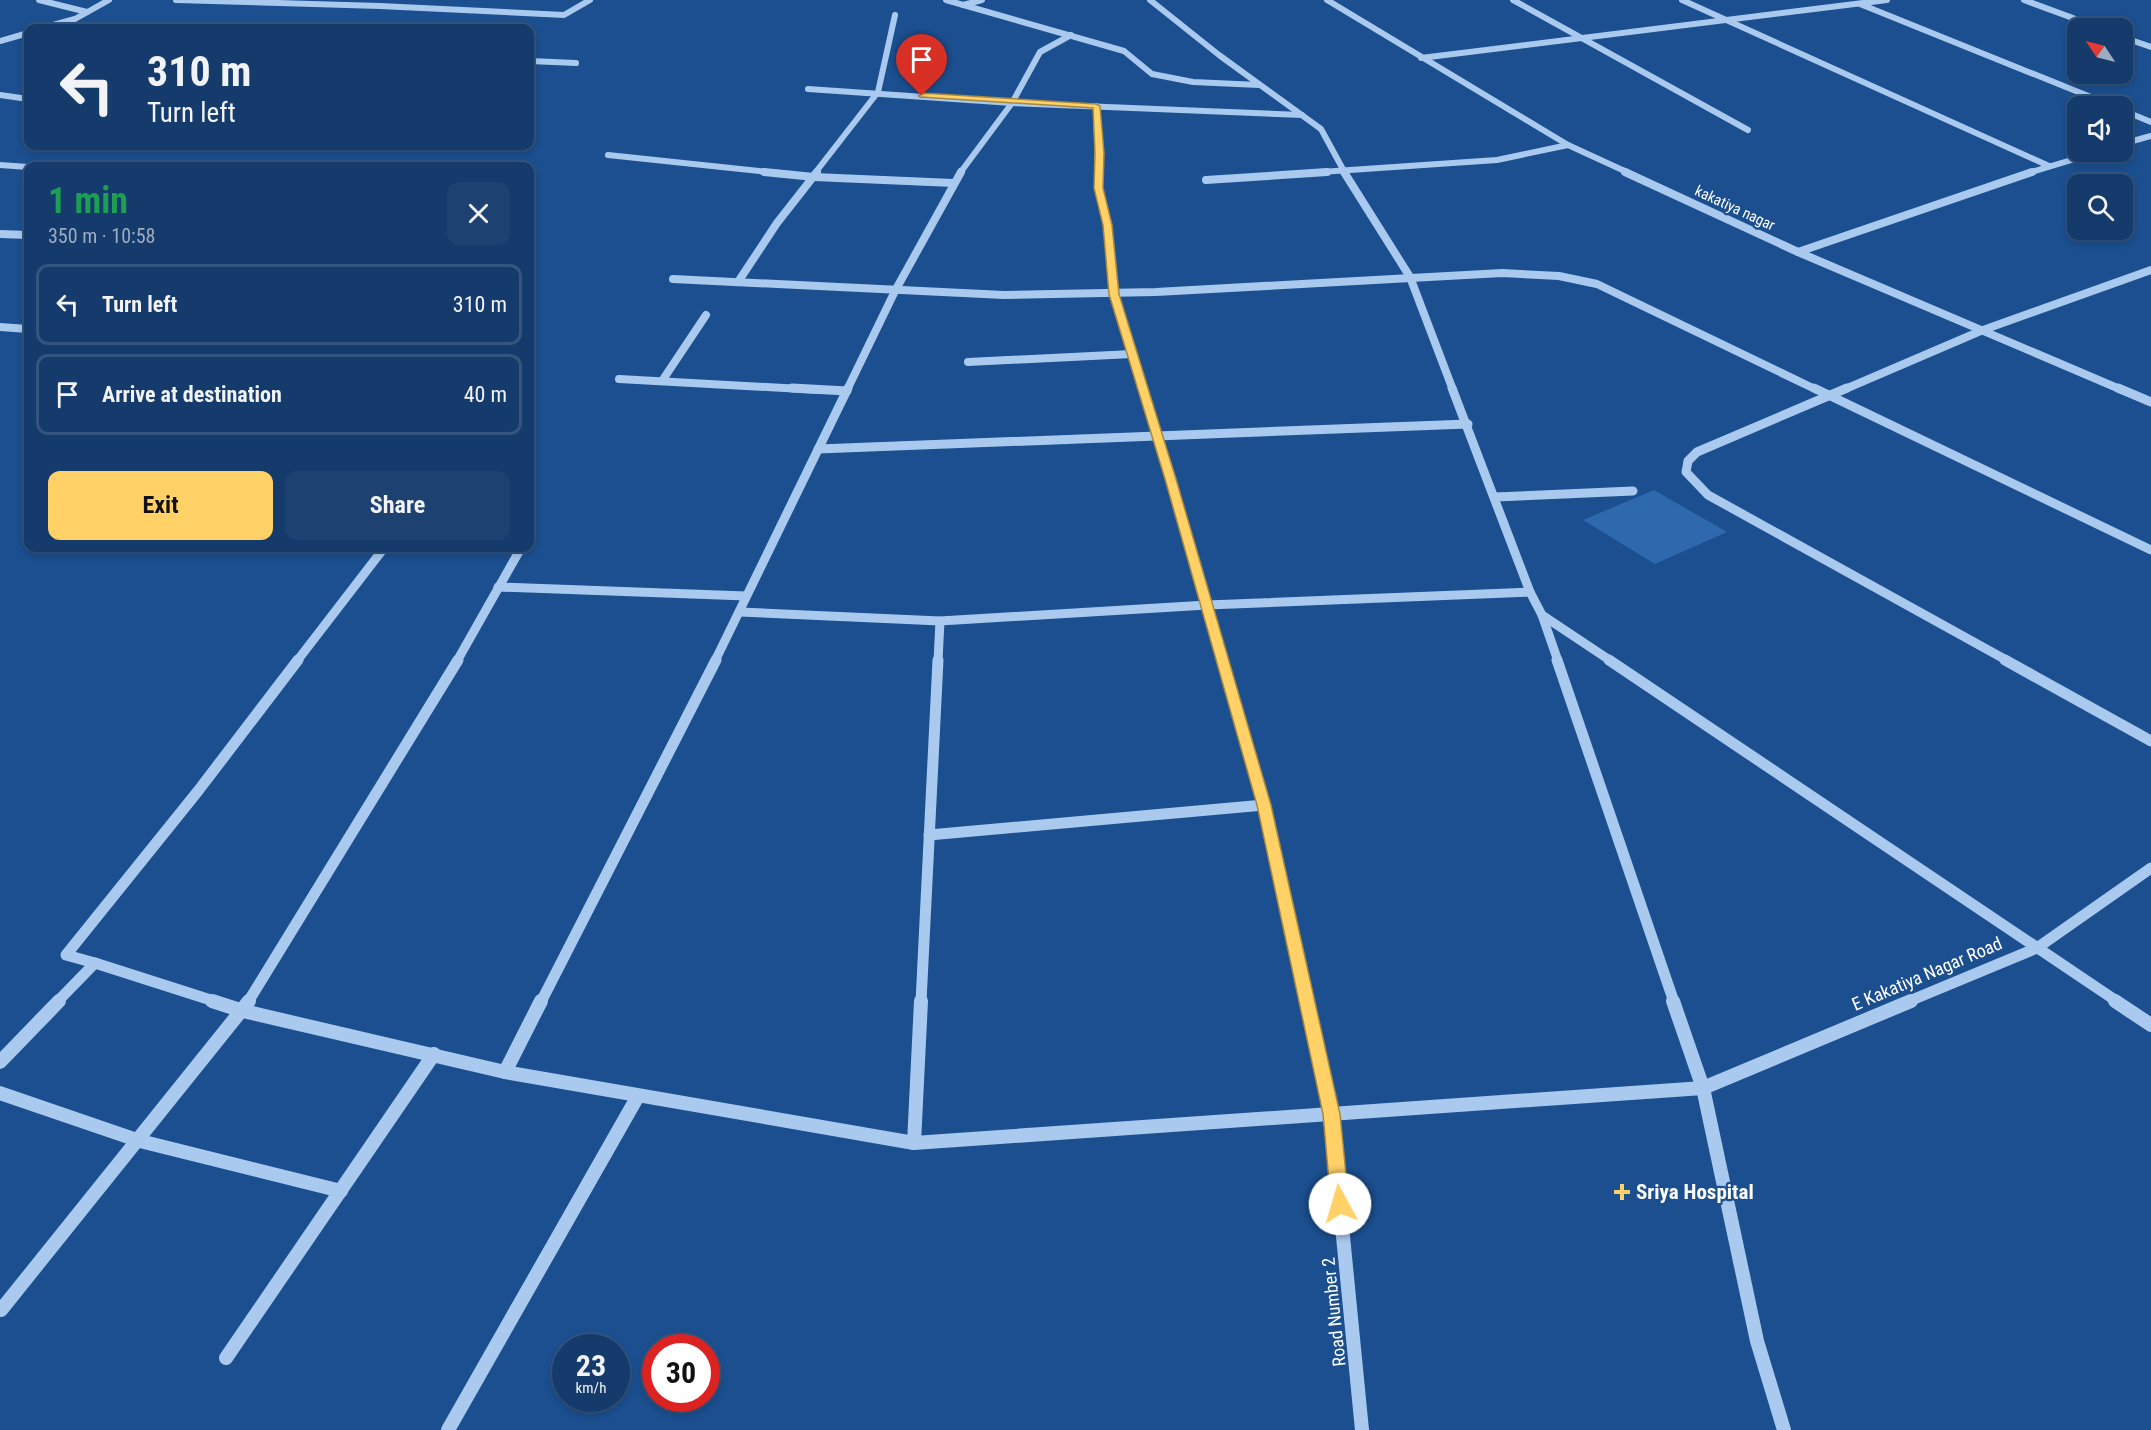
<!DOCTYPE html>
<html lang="en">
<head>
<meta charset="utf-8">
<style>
	body { margin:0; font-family:"Roboto Condensed",sans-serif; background:#1d4271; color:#f1f3f6; height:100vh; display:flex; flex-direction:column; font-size:22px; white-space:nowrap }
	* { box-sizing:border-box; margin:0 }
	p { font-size:20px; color:#9dadc1 }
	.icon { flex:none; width:33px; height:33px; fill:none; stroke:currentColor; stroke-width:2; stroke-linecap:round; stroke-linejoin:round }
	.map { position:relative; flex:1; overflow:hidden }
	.side { position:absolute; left:24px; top:162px; width:510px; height:390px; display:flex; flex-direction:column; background:#143b6b; border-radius:12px; box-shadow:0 3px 9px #0003,0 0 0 2px #33557e }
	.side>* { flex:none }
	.top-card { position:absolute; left:24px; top:24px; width:510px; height:126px; border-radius:12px; box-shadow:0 3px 9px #0003,0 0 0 2px #33557e; background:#143b6b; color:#f1f3f6; overflow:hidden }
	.needle { width:39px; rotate:305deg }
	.fabs { position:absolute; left:2067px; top:18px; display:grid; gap:12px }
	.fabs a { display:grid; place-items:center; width:66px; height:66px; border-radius:12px; background:#143b6b; box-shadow:0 3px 9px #0003,0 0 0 2px #33557e; font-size:30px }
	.speed { position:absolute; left:552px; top:1334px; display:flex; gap:12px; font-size:30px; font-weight:700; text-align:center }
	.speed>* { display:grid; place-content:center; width:78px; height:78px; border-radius:50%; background:#143b6b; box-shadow:0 3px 9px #0003,0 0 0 2px #33557e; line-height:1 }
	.speed small { font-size:15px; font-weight:400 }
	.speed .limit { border:9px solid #d22; background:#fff; color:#111 }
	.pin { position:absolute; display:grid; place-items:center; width:51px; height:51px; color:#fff; margin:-62px -26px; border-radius:50% 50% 50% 0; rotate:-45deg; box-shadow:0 0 6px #0007 }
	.pin .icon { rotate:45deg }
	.me { position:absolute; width:66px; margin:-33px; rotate:354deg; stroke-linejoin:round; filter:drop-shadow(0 0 4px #0008) }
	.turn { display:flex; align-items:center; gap:21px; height:126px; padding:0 24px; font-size:27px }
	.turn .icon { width:78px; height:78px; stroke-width:2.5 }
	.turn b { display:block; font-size:42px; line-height:51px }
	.round { display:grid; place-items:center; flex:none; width:63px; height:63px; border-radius:12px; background:#1d4271 }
	.head { display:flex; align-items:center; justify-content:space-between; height:102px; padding:0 24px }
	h1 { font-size:36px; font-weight:700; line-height:45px; color:#1e9e55 }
	.primary-button { display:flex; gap:12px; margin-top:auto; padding:12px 24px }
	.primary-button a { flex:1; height:69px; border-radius:12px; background:#ffd166; color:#111; font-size:24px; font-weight:700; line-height:69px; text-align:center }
	.primary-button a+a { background:#1d4271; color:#f1f3f6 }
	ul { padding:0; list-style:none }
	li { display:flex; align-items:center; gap:18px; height:81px; margin:0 12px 9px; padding:0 12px; border:3px solid #33557e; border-radius:12px }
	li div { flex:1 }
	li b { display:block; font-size:22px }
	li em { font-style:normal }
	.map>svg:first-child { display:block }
	.green { fill:#2e69ad }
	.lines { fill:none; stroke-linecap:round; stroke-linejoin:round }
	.minor-far4 { stroke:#a9c9ee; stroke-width:6 }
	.minor-far3 { stroke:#a9c9ee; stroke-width:8 }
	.minor-far2 { stroke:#a9c9ee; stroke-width:9 }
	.minor-far1 { stroke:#a9c9ee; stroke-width:11 }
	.minor { stroke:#a9c9ee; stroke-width:14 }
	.route { fill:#ffd166; stroke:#a68842; stroke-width:1.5 }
	.poi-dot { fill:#ffd166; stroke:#1b4f8f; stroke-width:2 }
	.labels { text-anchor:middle; stroke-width:4.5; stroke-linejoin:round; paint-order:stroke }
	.far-street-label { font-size:15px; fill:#fff; stroke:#1b4f8f }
	.street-label { font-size:18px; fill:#fff; stroke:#1b4f8f }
	.near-poi-label { font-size:21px; font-weight:bold; fill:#fff; stroke:#1b4f8f; text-anchor:start }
</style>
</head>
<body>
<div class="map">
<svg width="2151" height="1430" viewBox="0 0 2151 1430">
	<rect width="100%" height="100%" fill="#1b4f8f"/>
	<!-- green -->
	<path class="green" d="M1654 490 1727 532 1655 564 1583 520Z"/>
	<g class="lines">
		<!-- minor-far4 -->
		<g class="minor-far4">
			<path d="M39 0 87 12"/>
			<path d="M176 0 380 6 564 15 590 0"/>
			<path d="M946 0 1124 51 1152 74 1193 82 1259 85"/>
			<path d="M1150 0 1219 55 1321 129 1345 173"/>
			<path d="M1327 0 1568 145 1629 173"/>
			<path d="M1513 0 1748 130"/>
			<path d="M1682 0 2049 166"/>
			<path d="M2024 0 2100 28"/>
			<path d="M1860 4 2113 106"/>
			<path d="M963 5 982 0"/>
			<path d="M42 28 75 19 109 0"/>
			<path d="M2122 37 2151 47"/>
			<path d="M0 41 28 33"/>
			<path d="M1421 58 1887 0"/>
			<path d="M530 61 576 63"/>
			<path d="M808 89 1012 103 1302 115"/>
			<path d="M0 95 28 99"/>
			<path d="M1096 106 1098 173"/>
			<path d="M2122 110 2151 122"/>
			<path d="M2122 144 2151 136"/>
			<path d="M608 155 778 173"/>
			<path d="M0 165 28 167"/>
			<path d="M815 173 878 92 895 15"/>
			<path d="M960 173 1012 103 1040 52 1071 35"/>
			<path d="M1306 173 1497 160 1568 145"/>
			<path d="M2028 173 2098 152"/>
		</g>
		<!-- minor-far3 -->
		<g class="minor-far3">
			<path d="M764 172 814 177 953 183"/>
			<path d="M1098 172V188L1107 225 1114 294 1143 390"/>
			<path d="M1344 172 1410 277 1453 390"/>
			<path d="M1625 172 1798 252 2122 390"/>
			<path d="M1206 180 1327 172"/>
			<path d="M0 234 28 235"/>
			<path d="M1798 252 2032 172"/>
			<path d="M673 279 1004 295 1156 292 1502 273 1559 276 1597 284 1817 390"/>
			<path d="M738 282 777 223 817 172"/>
			<path d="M0 327 28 329"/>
			<path d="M968 362 1132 354"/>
			<path d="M619 379 820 390"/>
			<path d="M662 381 706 315"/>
			<path d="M847 390 895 291 961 172"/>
			<path d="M1843 390 1983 330 2151 270"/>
		</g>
		<!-- minor-far2 -->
		<g class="minor-far2">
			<path d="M792 388 847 391"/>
			<path d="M1143 388 1223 661"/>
			<path d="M1452 388 1530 592 1542 615 1558 661"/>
			<path d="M1814 388 2151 550"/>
			<path d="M1847 388 1697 452 1688 461 1686 472 1708 495 2008 661"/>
			<path d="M2118 388 2151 402"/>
			<path d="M818 449 1468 424"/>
			<path d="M1495 497 1633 491"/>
			<path d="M498 587 746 596"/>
			<path d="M740 612 940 621 1207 605 1530 592"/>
			<path d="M1542 615 1611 661"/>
			<path d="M297 661 384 548"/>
			<path d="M457 661 521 548"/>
			<path d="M715 661 848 388"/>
			<path d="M938 661 940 621"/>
		</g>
		<!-- minor-far1 -->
		<g class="minor-far1">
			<path d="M1222 660 1264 805 1307 1002"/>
			<path d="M1557 660 1674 1002"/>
			<path d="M1609 660 2118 1002"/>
			<path d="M2005 660 2151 741"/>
			<path d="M929 835 1264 805"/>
			<path d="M95 963 66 955 198 791 298 660"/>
			<path d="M57 1002 95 963 217 1002"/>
			<path d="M248 1002 458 660"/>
			<path d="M541 1002 716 660"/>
			<path d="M921 1002 938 660"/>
			<path d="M1907 1002 2037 948 2151 868"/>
		</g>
		<!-- minor -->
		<g class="minor">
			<path d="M212 1001 243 1011 505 1072 914 1143 1703 1088 1911 1001"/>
			<path d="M1306 1001 1331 1114 1362 1430"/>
			<path d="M1673 1001 1703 1088 1757 1341 1784 1430"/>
			<path d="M2115 1001 2151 1025"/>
			<path d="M0 1062 59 1001"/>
			<path d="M505 1072 541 1001"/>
			<path d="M0 1093 140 1141 341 1191"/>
			<path d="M914 1143 921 1001"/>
			<path d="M1 1310 249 1001"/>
			<path d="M226 1358 434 1054"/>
			<path d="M448 1430 638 1096"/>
		</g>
	</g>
	<!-- route -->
	<path class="route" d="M922 93 1096 104 1100 106 1104 153 1103 188 1112 225 1119 294 1176 479 1271 805 1340 1114 1349 1204 1347 1210 1340 1212 1334 1210 1331 1204 1323 1114 1257 805 1165 479 1109 294 1103 225 1094 188 1095 153 1093 108 920 97 919 96Z"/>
	<!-- markers -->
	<path class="poi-dot" d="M1619 1183h6v6h6v6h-6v6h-6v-6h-6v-6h6z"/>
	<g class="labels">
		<!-- far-street labels -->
		<g class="far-street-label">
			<text transform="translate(1735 208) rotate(25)" y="5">kakatiya nagar</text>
		</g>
		<!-- street labels -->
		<g class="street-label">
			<text transform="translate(1927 974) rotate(-23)" y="6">E Kakatiya Nagar Road</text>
			<text transform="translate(1334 1312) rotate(-96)" y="6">Road Number 2</text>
		</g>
		<!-- near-poi labels -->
		<g class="near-poi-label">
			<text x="1636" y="1199">Sriya Hospital</text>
		</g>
	</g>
</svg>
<div class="fabs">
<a><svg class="needle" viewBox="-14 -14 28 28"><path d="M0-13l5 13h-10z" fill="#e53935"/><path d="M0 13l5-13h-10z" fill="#9dadc1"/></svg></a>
<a><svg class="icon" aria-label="sound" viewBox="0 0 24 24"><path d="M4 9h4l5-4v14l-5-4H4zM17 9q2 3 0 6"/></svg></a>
<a><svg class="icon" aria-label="search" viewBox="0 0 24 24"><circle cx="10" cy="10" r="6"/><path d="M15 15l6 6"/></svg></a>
</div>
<div class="speed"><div>23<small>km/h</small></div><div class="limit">30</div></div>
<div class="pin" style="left:922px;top:96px;background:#d93025"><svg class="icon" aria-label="arrive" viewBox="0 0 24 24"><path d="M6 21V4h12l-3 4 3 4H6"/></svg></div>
<svg class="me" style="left:1340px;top:1204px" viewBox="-20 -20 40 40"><circle r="19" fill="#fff"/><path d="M0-13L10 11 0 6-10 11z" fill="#ffd166"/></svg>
<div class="top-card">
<div class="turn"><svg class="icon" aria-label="left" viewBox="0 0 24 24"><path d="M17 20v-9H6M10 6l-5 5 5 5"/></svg><div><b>310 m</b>Turn left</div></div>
</div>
<section class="side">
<div class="head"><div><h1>1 min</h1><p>350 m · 10:58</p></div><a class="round"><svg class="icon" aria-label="close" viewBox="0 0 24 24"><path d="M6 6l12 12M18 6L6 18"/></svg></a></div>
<ul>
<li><svg class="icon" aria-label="left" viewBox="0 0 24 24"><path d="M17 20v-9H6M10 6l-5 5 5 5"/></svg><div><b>Turn left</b></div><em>310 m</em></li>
<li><svg class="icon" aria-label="arrive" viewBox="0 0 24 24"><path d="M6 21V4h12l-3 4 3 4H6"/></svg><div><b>Arrive at destination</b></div><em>40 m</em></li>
</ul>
<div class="primary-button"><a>Exit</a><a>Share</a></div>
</section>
</div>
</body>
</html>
